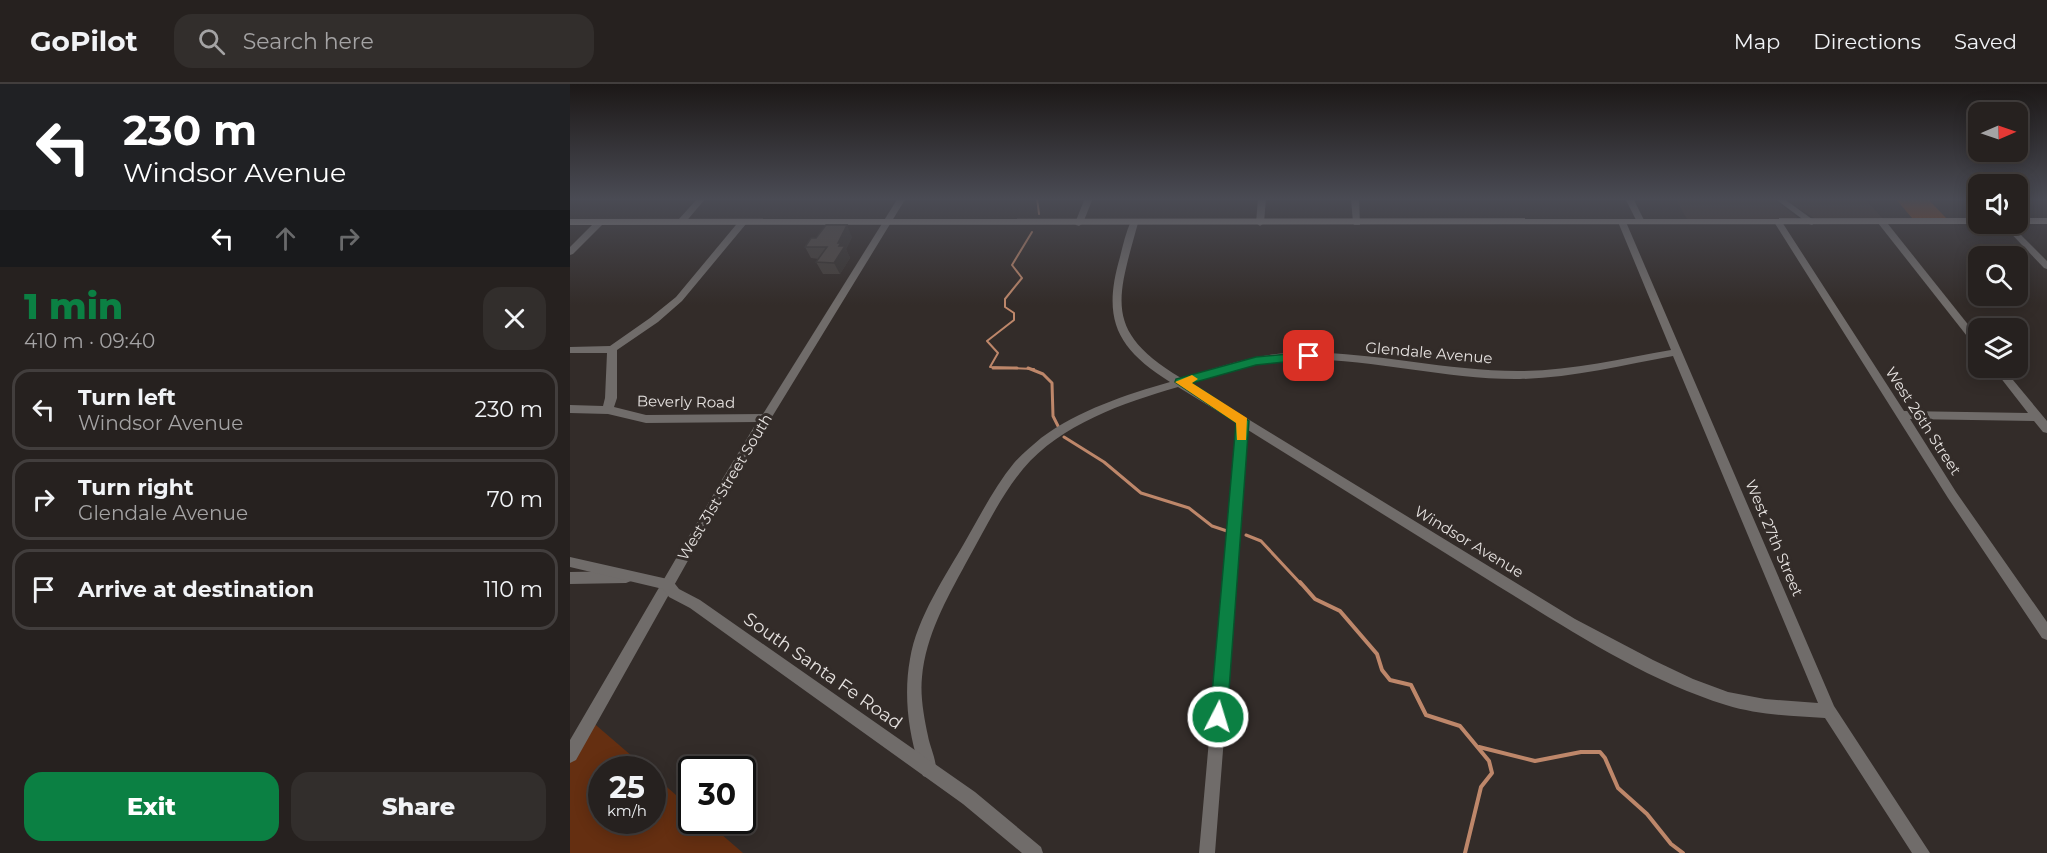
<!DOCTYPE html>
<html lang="en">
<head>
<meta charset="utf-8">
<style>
	body { margin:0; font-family:Montserrat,sans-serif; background:#322e2c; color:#f1f3f6; height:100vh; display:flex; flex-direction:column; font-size:22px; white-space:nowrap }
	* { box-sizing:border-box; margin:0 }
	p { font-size:20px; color:#a4a3a4 }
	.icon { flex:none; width:33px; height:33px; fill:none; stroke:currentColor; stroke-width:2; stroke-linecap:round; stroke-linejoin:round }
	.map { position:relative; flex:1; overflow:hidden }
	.details { display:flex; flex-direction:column; background:#26211f; width:570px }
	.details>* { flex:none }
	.hud { background:#202124; color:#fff; overflow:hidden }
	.needle { width:39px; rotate:88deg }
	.buttons { position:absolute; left:1398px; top:18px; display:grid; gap:12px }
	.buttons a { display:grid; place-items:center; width:60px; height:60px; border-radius:12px; background:#26211f; box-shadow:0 3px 15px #0003,0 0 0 2px #423e3d; font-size:30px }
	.speed { position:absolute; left:18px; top:672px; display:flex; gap:12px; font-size:30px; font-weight:700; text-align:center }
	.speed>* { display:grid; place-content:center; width:78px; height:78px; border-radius:50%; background:#26211f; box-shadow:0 3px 15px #0003,0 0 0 2px #423e3d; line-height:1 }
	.speed small { font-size:15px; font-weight:400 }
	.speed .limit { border:3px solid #111; border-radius:9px; background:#fff; color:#111 }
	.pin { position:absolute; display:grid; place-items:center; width:51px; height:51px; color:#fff; margin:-26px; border-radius:12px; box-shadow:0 3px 9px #0006 }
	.me { position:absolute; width:66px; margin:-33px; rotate:5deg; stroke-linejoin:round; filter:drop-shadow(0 0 4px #0008) }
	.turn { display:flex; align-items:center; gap:21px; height:126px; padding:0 24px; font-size:27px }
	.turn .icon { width:78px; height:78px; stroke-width:2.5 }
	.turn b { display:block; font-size:42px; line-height:51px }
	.lanes { display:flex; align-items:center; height:57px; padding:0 24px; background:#0003; justify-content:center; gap:30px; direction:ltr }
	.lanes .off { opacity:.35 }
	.round { display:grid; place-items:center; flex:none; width:63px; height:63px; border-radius:18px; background:#322e2c }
	.overview { display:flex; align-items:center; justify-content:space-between; height:102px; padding:0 24px }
	h1 { font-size:36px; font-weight:800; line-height:45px; color:#0b8043 }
	.primary-button { display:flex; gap:12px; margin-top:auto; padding:12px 24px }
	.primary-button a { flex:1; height:69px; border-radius:18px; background:#0b8043; color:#fff; font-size:24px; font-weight:800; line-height:69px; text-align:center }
	.primary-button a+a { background:#322e2c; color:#f1f3f6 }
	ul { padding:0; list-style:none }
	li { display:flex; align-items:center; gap:18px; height:81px; margin:0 12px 9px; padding:0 12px; border:3px solid #423e3d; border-radius:18px }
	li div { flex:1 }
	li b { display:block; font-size:22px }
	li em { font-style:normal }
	header { display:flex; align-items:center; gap:36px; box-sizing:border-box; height:84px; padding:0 30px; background:#26211f; border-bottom:2px solid #423e3d }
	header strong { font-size:28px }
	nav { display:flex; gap:33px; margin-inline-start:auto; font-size:21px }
	.search { width:420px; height:54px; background:#322e2c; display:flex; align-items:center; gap:15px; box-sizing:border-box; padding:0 21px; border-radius:18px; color:#a4a3a4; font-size:22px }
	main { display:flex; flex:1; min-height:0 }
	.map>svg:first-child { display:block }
	.built { fill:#40342e }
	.green { fill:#652f11 }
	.forest { fill:#853c11 }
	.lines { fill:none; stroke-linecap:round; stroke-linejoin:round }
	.stream-far2 { stroke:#be876a; stroke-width:2 }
	.stream-far1 { stroke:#be876a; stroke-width:3 }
	.stream { stroke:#be876a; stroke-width:4 }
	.minor { fill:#706c6a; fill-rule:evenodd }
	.tertiary { fill:#706c6a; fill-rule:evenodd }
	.secondary { fill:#958f8c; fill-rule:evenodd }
	.wall { fill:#453f3b }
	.shaded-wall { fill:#383330 }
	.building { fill:#504945; stroke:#383330; stroke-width:1.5 }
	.route { fill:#0b8043; stroke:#07532c; stroke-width:1.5 }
	.slow { fill:#f59e0b }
	.labels { text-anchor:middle; stroke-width:6; stroke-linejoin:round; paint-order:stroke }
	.street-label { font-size:15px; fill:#e6e2e0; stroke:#332c29 }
	.near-street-label { font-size:18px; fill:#e6e2e0; stroke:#332c29 }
</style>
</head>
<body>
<header>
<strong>GoPilot</strong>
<div class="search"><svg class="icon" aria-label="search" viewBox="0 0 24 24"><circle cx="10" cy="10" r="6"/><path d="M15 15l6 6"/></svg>Search here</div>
<nav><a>Map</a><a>Directions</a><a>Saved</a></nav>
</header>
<main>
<section class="details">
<div class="hud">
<div class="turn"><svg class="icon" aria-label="left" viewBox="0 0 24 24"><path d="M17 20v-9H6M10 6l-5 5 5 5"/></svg><div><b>230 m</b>Windsor Avenue</div></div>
<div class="lanes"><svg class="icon" aria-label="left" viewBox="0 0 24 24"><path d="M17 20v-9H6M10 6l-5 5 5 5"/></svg><svg class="icon off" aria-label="ahead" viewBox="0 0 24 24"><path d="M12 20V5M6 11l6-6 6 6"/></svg><svg class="icon off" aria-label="right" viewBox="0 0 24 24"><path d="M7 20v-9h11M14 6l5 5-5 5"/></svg></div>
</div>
<div class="overview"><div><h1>1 min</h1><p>410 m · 09:40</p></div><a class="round"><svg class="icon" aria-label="close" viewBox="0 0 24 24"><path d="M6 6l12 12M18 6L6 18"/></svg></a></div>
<ul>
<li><svg class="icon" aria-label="left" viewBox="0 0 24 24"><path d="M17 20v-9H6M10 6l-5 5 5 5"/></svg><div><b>Turn left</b><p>Windsor Avenue</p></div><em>230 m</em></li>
<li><svg class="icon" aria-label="right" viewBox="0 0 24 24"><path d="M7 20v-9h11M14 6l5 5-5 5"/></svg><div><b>Turn right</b><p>Glendale Avenue</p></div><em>70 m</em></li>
<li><svg class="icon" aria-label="arrive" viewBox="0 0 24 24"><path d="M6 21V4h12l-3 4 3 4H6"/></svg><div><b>Arrive at destination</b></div><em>110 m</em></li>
</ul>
<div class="primary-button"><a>Exit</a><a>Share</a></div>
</section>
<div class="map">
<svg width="1477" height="769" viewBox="0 0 1477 769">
	<rect width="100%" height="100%" fill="#332c29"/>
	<!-- built -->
	<g class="built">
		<path d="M1105 114H1203L1227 133 1226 135H1117Z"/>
		<path d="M1212 114H1294L1312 134H1244Z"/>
	</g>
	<!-- green -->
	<path class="green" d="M20 636 77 685 32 686V736H82L83 691 121 724 122 736 136 737 173 769H0V668Z"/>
	<!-- forest -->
	<path class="forest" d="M1325 114H1357L1376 134H1342Z"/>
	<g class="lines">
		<!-- stream-far2 -->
		<g class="stream-far2">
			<path d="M467 114 469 130"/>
			<path d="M462 148 442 181 452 194 435 215V223L444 229V236L417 257 428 269 420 283 464 285"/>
		</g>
		<!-- stream-far1 -->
		<g class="stream-far1">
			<path d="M423 284H447"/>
			<path d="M458 284 473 290 482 299 483 332 488 342"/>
			<path d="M494 353 534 378 571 409 619 424 642 442 657 447"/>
			<path d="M676 451 691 457 731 500"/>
		</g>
		<!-- stream -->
		<g class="stream">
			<path d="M730 498 745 515 770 527 807 570 812 586 820 596 841 601 856 631 890 642 919 677 922 689 911 703 895 769"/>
			<path d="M909 663 965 677 1011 668H1030L1035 674 1048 704 1077 730 1101 760 1113 769"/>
		</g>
		<!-- minor -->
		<g class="minor">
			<path d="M128 114H136L114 140H108V136Z"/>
			<path d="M328 114H336L161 400 6 676 0 679V656L153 394 187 338 76 339 38 330 0 329V321L33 322 35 314 37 269H0V263L40 262 80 234 106 213 170 136H176V140L112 217 88 238 47 266V314L44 323 76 331 193 330Z"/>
			<path d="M515 114H523L513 139 509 142 506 141 505 139Z"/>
			<path d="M688 114H696L694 139 690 142 686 139Z"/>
			<path d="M781 114H789L790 141H784L783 139Z"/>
			<path d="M1055 114H1063L1075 138 1074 140H1068Z"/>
			<path d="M1311 134 1314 135 1408 253V262L1404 261 1308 139 1307 137Z"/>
			<path d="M30 135 34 138 33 140 3 170 0 171V163L27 136Z"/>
			<path d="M1052 135 1056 138 1264 622 1360 769H1342L1255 634C1222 632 1188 631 1156 621 1075 596 1000 546 928 502 845 450 761 398 678 346L645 769H629L667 339 608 303C553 319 491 340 453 385 430 413 414 447 396 479 376 516 356 551 352 593 350 612 354 633 358 652 360 664 369 680 365 692L359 694 353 692C339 656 333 613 340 575 347 533 375 493 396 456 411 430 425 402 444 379 452 370 462 362 471 354 509 326 555 311 600 298 546 264 532 235 550 173 553 161 556 148 561 137L564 136 568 139C547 216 533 247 611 294 645 285 681 271 717 269 794 265 871 287 948 287 999 287 1050 275 1101 266L1048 138ZM1103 272 1248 619 1195 615 1158 608 1123 595 1083 576 1005 535 619 299C651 291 684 278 717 276 795 272 872 296 950 295 1001 294 1053 281 1103 272Z"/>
			<path d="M1208 135 1212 138 1334 327 1458 329 1423 284H1433L1477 337V349L1473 348 1464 337 1340 335 1386 408 1477 538V556L1472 554 1378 414 1204 138Z"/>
			<path d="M1432 140H1440L1477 177V185L1474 184Z"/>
			<path d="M56 487 61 489 63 493 61 497 56 499 0 500V488Z"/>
		</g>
		<!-- tertiary -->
		<g class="tertiary">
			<path d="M1204 114H1213L1246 138 1242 141 1239 140Z"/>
			<path d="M0 473 102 496 109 505 130 516 405 708 471 763 473 769H452L393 720 120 524 99 513 93 505 0 483Z"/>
		</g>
		<!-- secondary -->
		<g class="secondary">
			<path d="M1408 134V140L0 141V135Z"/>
			<rect x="1448" y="134" width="29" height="6"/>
		</g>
	</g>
	<!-- wall -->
	<path class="wall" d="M282 153 276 165 280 174 270 190H253L246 178 249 175 241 174 235 163 246 154Z"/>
	<!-- shaded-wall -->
	<path class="shaded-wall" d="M277 141 282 153 276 165 280 174 270 190 264 179 268 159Z"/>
	<!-- building -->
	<path class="building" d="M256 141H277L268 159H271L269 162H275L264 179 246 178 257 163H235L241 154H246Z"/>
	<!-- sky -->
	<linearGradient id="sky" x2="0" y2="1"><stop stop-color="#1c1817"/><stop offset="0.52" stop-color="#4a4b54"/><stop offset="1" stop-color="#4a4b54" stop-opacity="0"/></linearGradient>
	<rect width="1477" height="221" fill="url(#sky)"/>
	<!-- route -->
	<path class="route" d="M739 268 743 270V275L686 281 622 299 679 337 657 633 654 639 648 642 642 639 640 633 666 339 605 298 606 295 686 273Z"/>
	<!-- slow -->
	<path class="slow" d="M622 291 628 295 622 299 677 334 676 356H667L666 339 605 298Z"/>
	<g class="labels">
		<!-- street labels -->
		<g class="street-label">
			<text transform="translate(859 269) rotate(5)" y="5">Glendale Avenue</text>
			<text transform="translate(116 318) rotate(1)" y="5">Beverly Road</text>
			<text transform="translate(1353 337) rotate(57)" y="5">West 26th Street</text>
			<text transform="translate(155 403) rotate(-59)" y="5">West 31st Street South</text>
			<text transform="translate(1204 454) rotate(67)" y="5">West 27th Street</text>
			<text transform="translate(899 458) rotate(31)" y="5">Windsor Avenue</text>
		</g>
		<!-- near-street labels -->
		<g class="near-street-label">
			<text transform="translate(253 587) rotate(35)" y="6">South Santa Fe Road</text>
		</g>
	</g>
</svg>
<div class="buttons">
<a><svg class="needle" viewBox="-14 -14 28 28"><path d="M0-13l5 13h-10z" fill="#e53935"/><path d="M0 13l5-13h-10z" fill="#a4a3a4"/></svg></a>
<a><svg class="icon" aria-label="sound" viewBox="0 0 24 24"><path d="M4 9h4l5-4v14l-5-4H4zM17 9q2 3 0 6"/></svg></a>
<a><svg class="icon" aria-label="search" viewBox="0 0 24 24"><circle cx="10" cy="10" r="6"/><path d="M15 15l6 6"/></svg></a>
<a><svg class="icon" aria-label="layers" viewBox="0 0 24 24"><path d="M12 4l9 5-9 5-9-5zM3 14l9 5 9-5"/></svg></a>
</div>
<div class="speed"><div>25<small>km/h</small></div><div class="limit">30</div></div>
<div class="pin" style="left:739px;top:272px;background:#d93025"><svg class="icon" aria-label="arrive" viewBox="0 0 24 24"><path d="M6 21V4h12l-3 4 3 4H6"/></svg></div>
<svg class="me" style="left:648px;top:633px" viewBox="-20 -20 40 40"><circle r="17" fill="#0b8043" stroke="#fff" stroke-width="3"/><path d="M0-11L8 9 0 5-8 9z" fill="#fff"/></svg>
</div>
</main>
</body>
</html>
